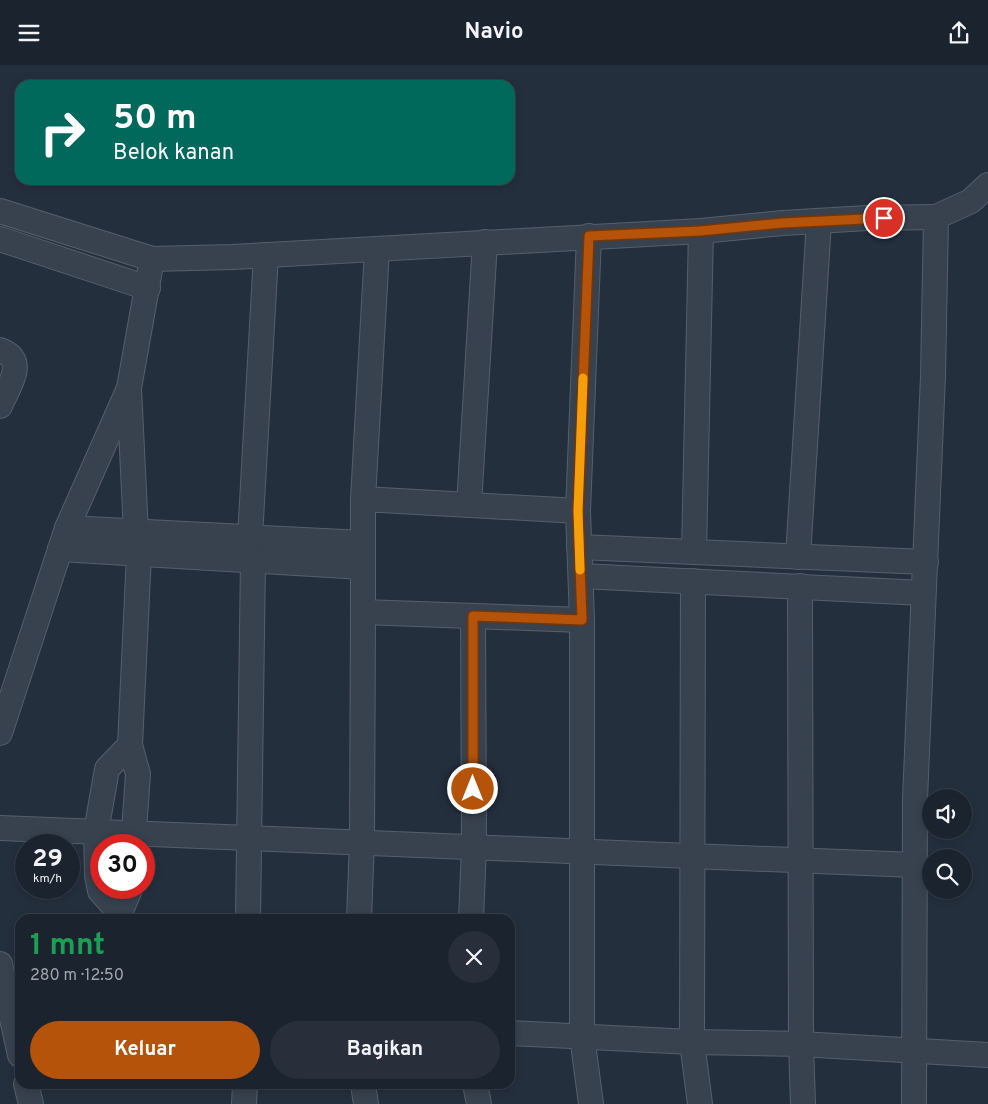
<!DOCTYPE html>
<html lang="id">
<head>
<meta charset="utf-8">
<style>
	body { margin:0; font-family:Overpass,sans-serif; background:#282f3a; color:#f1f3f6; height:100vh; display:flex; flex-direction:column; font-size:19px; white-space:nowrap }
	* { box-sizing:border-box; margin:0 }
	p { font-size:16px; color:#a0a4aa }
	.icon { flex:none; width:28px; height:28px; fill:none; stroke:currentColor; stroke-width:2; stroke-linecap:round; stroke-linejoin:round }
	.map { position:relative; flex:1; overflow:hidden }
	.details { position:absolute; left:15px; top:849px; width:500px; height:175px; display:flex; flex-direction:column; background:#1b232e; border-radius:15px; box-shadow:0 2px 8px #0003,0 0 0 1px #39404a }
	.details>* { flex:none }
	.guide { position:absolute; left:15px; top:15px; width:500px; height:105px; border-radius:15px; box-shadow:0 2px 8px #0003,0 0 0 1px #39404a; background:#00695c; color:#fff; overflow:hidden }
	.fabs { position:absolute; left:922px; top:724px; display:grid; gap:10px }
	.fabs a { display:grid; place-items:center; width:50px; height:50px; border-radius:50%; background:#1b232e; box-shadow:0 2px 8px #0003,0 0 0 1px #39404a; font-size:25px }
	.speed { position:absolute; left:15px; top:769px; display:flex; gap:10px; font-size:25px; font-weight:700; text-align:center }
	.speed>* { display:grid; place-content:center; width:65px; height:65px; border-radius:50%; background:#1b232e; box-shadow:0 2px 8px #0003,0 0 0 1px #39404a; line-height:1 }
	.speed small { font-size:12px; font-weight:400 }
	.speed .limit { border:8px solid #d22; background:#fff; color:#111 }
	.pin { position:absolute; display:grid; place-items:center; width:42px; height:42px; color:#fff; margin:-21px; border:2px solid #fff; border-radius:50%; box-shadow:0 1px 5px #0007 }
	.me { position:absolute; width:55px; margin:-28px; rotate:0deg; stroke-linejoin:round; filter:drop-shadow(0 0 4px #0008) }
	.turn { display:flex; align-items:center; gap:18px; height:105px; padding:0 15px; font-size:22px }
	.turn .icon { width:65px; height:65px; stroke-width:2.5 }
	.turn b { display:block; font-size:35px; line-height:42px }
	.round { display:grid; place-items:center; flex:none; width:52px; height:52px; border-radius:26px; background:#282f3a }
	.head { display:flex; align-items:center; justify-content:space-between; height:85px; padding:0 15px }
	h1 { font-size:30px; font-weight:700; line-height:38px; color:#1e9e55 }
	.primary-button { display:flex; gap:10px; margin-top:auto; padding:10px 15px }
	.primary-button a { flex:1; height:58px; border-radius:30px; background:#b45309; color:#fff; font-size:20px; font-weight:700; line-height:58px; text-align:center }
	.primary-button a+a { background:#282f3a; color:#f1f3f6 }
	header { display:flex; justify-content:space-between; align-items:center; height:65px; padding:0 15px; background:#1b232e; font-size:22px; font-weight:700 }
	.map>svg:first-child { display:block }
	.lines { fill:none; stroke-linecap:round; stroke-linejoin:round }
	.minor-casing { stroke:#565f6c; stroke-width:26 }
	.minor { stroke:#38414e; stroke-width:24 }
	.route-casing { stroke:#753606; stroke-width:12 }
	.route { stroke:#b45309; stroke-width:9 }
	.slow { stroke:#f59e0b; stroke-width:9 }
</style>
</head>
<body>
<header><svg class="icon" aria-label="menu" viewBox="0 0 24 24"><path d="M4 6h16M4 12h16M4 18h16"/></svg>Navio<svg class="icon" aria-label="share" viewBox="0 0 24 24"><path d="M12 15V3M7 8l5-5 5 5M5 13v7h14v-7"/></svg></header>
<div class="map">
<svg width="988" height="1039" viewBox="0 0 988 1039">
	<rect width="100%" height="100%" fill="#242f3e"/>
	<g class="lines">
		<!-- minor casing -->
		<g class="minor-casing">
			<g id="minor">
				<path d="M0 146 152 194 232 192 701 166 783 158 867 153 936 152"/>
				<path d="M0 174 148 223"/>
				<path d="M0 285C29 295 8 322 0 341"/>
				<path d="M363 434 578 446 582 555 363 547Z"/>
				<path d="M363 434 377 184"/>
				<path d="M469 440 485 177"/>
				<path d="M578 446 589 171"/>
				<path d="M67 463 363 478"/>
				<path d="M136 468 129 323 152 194"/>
				<path d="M250 472 266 190"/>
				<path d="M579 482 926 497"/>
				<path d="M60 484 363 502"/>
				<path d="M694 487 701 166"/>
				<path d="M798 492 819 156"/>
				<path d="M581 511 923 528"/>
				<path d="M693 516 692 977 700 1039"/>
				<path d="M800 521 801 979 803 1039"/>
				<path d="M582 555V971L591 1039"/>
				<path d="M0 668 67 463 129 323"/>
				<path d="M0 763 914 800"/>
				<path d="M133 780 138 709 130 680 139 489"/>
				<path d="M120 848 100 826 97 810 96 767 107 704 130 680"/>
				<path d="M121 854 120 848 131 822"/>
				<path d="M248 854 253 495"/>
				<path d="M359 854 362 777 363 547"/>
				<path d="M471 854 474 782 473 551"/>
				<path d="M0 899 20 990"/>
				<path d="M510 968 692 977 801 979 988 990"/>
				<path d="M26 1019 31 1039"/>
				<path d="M363 1019 366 1039"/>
				<path d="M475 1019 479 1039"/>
				<path d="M244 1039 245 1019"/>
				<path d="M914 1039 915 734 933 311 936 152 971 136 988 120"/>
			</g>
		</g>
		<!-- minor -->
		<use href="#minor" class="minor"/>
	</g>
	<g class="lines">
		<!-- route casing -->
		<g class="route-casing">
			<path id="route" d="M473 724V551L582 555 578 446 589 171 700 166 783 158 884 153"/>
		</g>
		<!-- route -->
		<use href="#route" class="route"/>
		<!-- slow -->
		<path class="slow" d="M580 505 578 446 583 313"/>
	</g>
</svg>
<div class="fabs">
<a><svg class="icon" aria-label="sound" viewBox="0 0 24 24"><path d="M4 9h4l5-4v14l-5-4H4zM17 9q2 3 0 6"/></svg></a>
<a><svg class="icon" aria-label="search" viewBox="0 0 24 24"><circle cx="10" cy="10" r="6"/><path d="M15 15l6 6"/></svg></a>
</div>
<div class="speed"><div>29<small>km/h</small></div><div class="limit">30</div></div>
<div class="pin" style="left:884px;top:153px;background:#d93025"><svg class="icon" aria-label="arrive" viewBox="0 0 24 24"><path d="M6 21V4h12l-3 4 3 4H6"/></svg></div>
<svg class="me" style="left:473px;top:724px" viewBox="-20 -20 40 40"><circle r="17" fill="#b45309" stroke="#fff" stroke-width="3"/><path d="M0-11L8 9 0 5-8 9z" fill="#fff"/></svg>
<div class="guide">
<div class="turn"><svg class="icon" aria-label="right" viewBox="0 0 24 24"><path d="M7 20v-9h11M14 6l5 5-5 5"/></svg><div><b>50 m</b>Belok kanan</div></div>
</div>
<section class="details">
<div class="head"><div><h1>1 mnt</h1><p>280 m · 12:50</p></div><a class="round"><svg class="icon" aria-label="close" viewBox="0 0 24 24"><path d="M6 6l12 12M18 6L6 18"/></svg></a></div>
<div class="primary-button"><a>Keluar</a><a>Bagikan</a></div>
</section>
</div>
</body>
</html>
